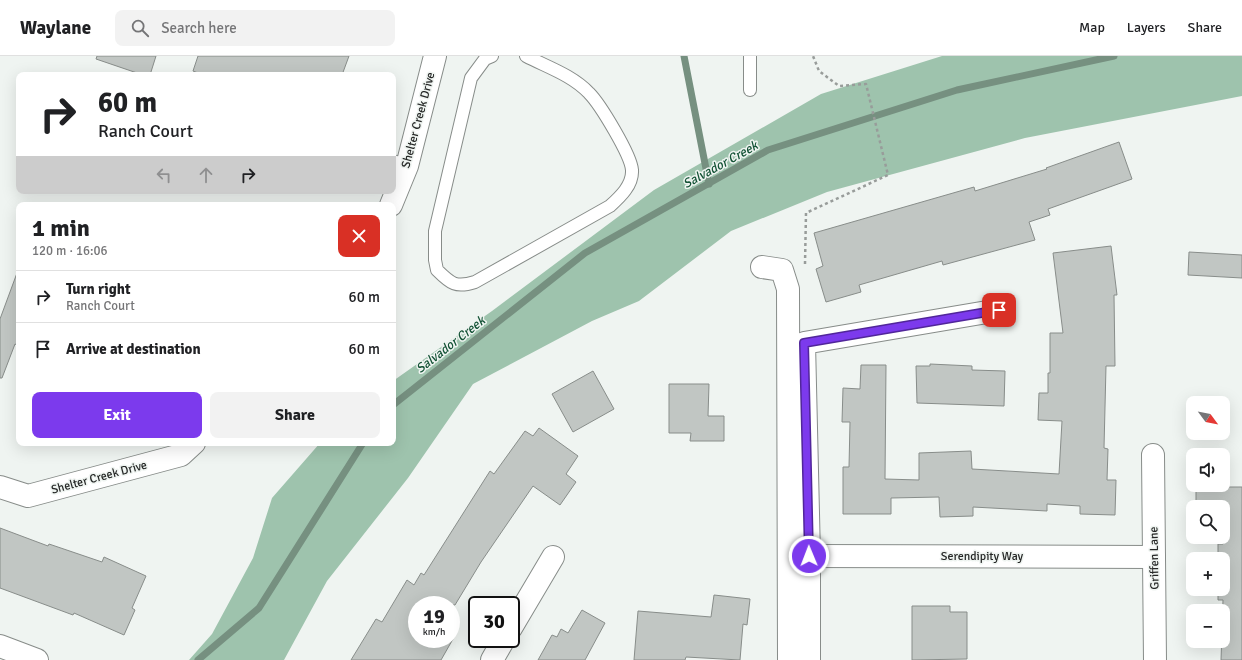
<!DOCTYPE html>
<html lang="en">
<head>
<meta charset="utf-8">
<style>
	body { margin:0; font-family:Signika,sans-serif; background:#f2f2f2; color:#202124; height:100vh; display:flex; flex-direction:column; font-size:15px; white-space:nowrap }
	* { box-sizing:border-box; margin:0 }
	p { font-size:13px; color:#757577 }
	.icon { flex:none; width:22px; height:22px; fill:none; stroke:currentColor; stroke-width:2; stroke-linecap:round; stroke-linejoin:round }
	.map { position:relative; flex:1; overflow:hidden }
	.side { position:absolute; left:16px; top:146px; width:380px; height:244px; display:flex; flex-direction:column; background:#fff; border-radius:8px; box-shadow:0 4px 16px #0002 }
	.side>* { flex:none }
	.guide { position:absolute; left:16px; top:16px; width:380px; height:122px; border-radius:8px; box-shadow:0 4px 16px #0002; background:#fff; color:#202124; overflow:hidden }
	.needle { width:26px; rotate:122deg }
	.tools { position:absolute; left:1186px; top:340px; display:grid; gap:8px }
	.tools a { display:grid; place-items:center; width:44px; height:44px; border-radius:8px; background:#fff; box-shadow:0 4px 16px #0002; font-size:20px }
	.speed { position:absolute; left:408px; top:540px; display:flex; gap:8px; font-size:20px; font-weight:700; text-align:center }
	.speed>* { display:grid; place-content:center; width:52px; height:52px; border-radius:50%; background:#fff; box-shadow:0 4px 16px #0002; line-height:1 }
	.speed small { font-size:10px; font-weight:400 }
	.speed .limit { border:2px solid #111; border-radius:6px; background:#fff; color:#111 }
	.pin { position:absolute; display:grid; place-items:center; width:34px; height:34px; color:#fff; margin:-17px; border-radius:8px; box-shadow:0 2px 6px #0006 }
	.me { position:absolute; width:44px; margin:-22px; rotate:359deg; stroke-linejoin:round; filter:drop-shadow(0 0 3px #0008) }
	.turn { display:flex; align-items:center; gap:14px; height:84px; padding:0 16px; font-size:18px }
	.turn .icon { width:52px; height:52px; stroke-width:2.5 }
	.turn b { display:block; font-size:28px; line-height:34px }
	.lanes { display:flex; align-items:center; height:38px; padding:0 16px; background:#0003; justify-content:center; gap:20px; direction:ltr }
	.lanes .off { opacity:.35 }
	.round { display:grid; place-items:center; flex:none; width:42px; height:42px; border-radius:8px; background:#f2f2f2 }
	.summary { display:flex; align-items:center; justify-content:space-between; height:68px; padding:0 16px }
	h1 { font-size:24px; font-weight:700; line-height:30px }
	.action { display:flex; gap:8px; margin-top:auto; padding:8px 16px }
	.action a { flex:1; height:46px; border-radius:8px; background:#7c3aed; color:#fff; font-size:16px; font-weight:700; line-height:46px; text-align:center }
	.action a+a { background:#f2f2f2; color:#202124 }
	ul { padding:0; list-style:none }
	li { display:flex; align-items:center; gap:12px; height:52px; padding:0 16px; border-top:1px solid #e0e0e0 }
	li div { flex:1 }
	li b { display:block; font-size:15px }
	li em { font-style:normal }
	header { display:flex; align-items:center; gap:24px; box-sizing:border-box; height:56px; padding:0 20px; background:#fff; border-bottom:1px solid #e0e0e0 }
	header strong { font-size:19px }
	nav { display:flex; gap:22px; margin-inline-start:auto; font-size:14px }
	.search { width:280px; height:36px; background:#f2f2f2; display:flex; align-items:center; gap:10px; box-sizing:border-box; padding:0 14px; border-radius:8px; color:#757577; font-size:15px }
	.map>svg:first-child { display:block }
	.forest { fill:#9ec3ad }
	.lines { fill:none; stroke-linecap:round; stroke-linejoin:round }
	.stream { stroke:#769080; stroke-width:7 }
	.building { fill:#c1c6c3; stroke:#888d8a }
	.lane-casing { stroke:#878c89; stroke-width:14 }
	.street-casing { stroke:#878c89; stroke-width:24 }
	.path { stroke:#989c9a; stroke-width:2.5; stroke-dasharray:3 3; stroke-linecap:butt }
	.lane { stroke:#fff; stroke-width:12 }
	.street { stroke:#fff; stroke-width:22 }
	.route-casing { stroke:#51269a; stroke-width:10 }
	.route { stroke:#7c3aed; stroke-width:7 }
	.labels { text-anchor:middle; stroke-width:3; stroke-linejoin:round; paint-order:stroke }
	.street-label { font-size:12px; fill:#252726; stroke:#eff4f1 }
	.water-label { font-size:13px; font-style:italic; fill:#135235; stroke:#eff4f1 }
</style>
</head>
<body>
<header>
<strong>Waylane</strong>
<div class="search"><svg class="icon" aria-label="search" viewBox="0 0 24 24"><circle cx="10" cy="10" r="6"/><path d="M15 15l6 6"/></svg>Search here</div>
<nav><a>Map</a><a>Layers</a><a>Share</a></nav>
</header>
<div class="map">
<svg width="1242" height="604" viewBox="0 0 1242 604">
	<rect width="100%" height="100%" fill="#eff4f1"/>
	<!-- forest -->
	<path class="forest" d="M942 0H1242V40L1025 82 827 136 731 175 639 245 592 265 473 328 408 422 327 525 284 604H189L212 578 253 502 272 442 320 387H393V325L492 255 654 134 821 38Z"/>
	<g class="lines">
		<!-- stream -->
		<g class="stream">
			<path d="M684 0 709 128"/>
			<path d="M393 349 585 197 768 94 957 34 1114 0"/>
			<path d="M198 604 259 552 363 387"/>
		</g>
	</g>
	<!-- building -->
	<g class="building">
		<path d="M97 0H156L150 19H143L96 3Z"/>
		<path d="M198 0H349L342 19H203L193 15Z"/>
		<path d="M1119 86 1132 123 1048 153 1050 159 1029 166 1035 184 943 209 942 205 859 229 861 236 826 246 816 213 823 210 814 177 974 131 975 135 1047 113 1046 112Z"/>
		<path d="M1111 190 1117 239H1114L1115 310H1106L1104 392 1108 393 1107 424H1116L1115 459 1080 458V450L1047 448V455L973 451V460L940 461 939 441 891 442V458H843V411H849L850 366H842L843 332 860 333 861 309H886L885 423 919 424V397L971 395 972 413 1059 418 1062 365 1038 364 1039 337H1048V317H1050V277H1063L1053 197Z"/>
		<path d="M1189 196 1242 199V222L1188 219Z"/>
		<path d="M17 217H19V290L15 288 2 322H0V263Z"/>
		<path d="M930 308 972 310V314L1005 315 1004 350 917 347 916 310H930Z"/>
		<path d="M593 315 614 353 573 376 552 338Z"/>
		<path d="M669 328H709L708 360H724V385H690L691 377H669Z"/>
		<path d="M539 372 578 400 566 418 576 426 560 449 533 430 481 506 455 549H417V583H453L441 604H351L376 563 382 566 407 524 414 529 421 517 424 519 490 415 494 418 525 375 533 380Z"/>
		<path d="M1196 431H1242V604H1221L1223 544H1218V533H1223V503H1218V488H1223V451H1196Z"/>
		<path d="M0 472 48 490 49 488 102 506 104 501 146 520 132 552 135 554 124 579 74 557 73 559 0 532Z"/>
		<path d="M714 539 750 543 747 569 743 568 740 604 686 601 685 604H634L638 555 711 561Z"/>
		<path d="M912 550H950V556H967V603L912 604Z"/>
		<path d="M582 554 605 567 585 604H538L552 579 557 581 561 573 568 577Z"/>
	</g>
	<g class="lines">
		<!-- lane casing -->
		<g class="lane-casing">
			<g id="lane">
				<path d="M492 0 485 3 471 22 435 175V204L437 214C451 228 456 232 475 226L610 150C620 141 633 129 632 114 631 99 600 48 589 37 572 19 547 11 526 0"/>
				<path d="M750 0V34"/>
				<path d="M393 105 407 110"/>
			</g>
		</g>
		<!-- street casing -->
		<g class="street-casing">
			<g id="street">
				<path d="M391 149 407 110 435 0"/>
				<path d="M762 211 782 214 788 233 789 604"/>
				<path d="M1153 399 1155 604"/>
				<path d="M0 431 28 440 181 399 194 387"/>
				<path d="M809 500 1154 501"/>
				<path d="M511 572 553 501"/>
				<path d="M0 590 37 604"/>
				<path d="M492 604 504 583"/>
				<path d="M809 604V500L804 287 999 254"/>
			</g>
		</g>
		<!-- path -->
		<path class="path" d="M805 208 806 157 888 119 866 28 839 30 819 15 813 0"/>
		<!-- lane -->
		<use href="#lane" class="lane"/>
		<!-- street -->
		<use href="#street" class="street"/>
	</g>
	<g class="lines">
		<!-- route casing -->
		<g class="route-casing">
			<path id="route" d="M809 500 804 287 999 254"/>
		</g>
		<!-- route -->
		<use href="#route" class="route"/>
	</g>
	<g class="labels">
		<!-- street labels -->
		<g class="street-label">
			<text transform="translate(418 64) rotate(-75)" y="4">Shelter Creek Drive</text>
			<text transform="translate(99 421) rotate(-15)" y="4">Shelter Creek Drive</text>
			<text x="982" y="504">Serendipity Way</text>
			<text transform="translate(1154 502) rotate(-91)" y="4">Griffen Lane</text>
		</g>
		<!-- water labels -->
		<g class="water-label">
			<text transform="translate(720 108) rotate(-29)" y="5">Salvador Creek</text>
			<text transform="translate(450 288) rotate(-38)" y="5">Salvador Creek</text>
		</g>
	</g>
</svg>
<div class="tools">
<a><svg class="needle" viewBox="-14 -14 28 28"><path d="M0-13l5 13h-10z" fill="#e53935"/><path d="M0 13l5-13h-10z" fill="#757577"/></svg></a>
<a><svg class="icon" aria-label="sound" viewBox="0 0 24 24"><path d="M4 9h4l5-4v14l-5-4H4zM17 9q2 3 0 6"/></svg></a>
<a><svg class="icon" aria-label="search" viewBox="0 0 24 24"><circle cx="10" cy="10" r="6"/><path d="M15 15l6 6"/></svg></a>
<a>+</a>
<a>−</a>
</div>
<div class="speed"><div>19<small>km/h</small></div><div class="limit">30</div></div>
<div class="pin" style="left:999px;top:254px;background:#d93025"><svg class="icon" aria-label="arrive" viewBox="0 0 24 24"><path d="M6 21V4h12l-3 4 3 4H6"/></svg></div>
<svg class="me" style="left:809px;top:500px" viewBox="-20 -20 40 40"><circle r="17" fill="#7c3aed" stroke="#fff" stroke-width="3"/><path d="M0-11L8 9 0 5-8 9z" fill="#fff"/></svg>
<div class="guide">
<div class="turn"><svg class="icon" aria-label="right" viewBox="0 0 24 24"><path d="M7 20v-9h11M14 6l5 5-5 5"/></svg><div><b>60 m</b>Ranch Court</div></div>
<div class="lanes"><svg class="icon off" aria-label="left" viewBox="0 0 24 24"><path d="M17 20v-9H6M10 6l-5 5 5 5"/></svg><svg class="icon off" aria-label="ahead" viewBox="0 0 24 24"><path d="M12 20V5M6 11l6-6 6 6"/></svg><svg class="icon" aria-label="right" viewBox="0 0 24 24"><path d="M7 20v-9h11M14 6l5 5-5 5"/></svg></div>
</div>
<section class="side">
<div class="summary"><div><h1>1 min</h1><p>120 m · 16:06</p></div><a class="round" style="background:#d93025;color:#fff"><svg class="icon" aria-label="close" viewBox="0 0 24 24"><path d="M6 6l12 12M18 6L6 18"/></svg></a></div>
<ul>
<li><svg class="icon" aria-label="right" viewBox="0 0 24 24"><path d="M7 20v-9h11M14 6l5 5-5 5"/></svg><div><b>Turn right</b><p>Ranch Court</p></div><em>60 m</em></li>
<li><svg class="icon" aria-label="arrive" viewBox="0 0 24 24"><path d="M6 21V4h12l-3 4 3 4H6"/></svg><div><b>Arrive at destination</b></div><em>60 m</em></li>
</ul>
<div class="action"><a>Exit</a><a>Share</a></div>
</section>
</div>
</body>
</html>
